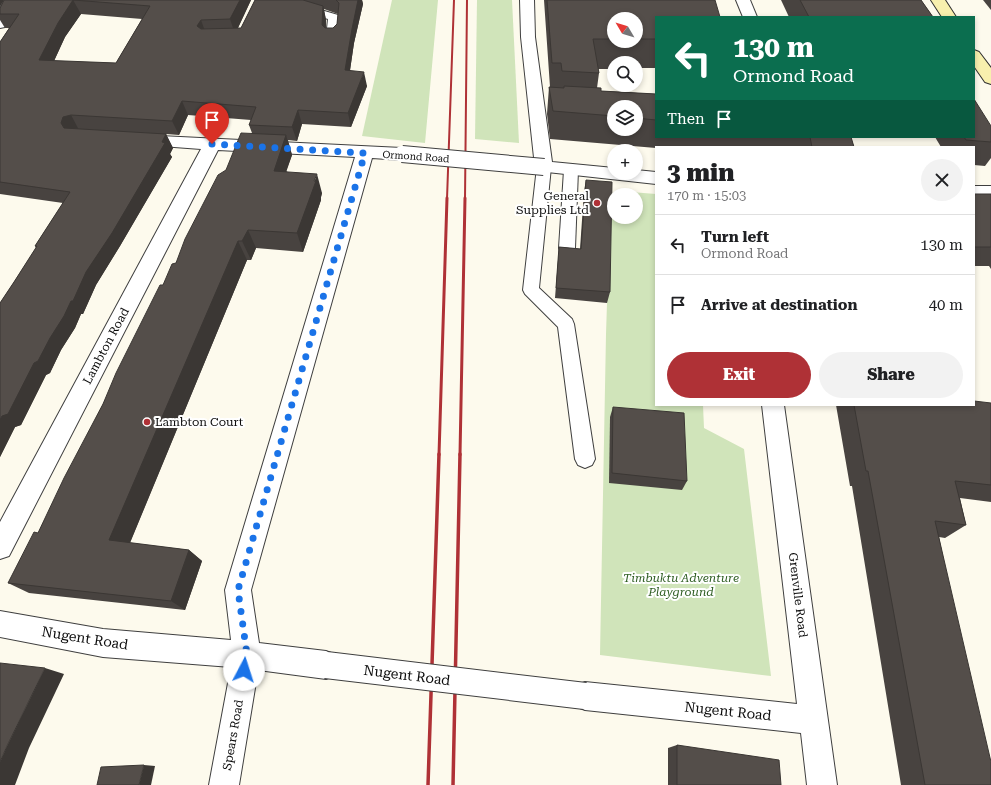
<!DOCTYPE html>
<html lang="en">
<head>
<meta charset="utf-8">
<style>
	body { margin:0; font-family:"Roboto Serif",serif; background:#f2f2f2; color:#202124; height:100vh; display:flex; flex-direction:column; font-size:15px; white-space:nowrap }
	* { box-sizing:border-box; margin:0 }
	p { font-size:13px; color:#757577 }
	.icon { flex:none; width:22px; height:22px; fill:none; stroke:currentColor; stroke-width:2; stroke-linecap:round; stroke-linejoin:round }
	.map { position:relative; flex:1; overflow:hidden }
	.details { position:absolute; left:655px; top:146px; width:320px; height:260px; display:flex; flex-direction:column; background:#fff; border-radius:0px; box-shadow:0 2px 6px #0003 }
	.details>* { flex:none }
	.banner { position:absolute; left:655px; top:16px; width:320px; height:122px; border-radius:0px; box-shadow:0 2px 6px #0003; background:#0b6e4f; color:#fff; overflow:hidden }
	.needle { width:26px; rotate:308deg }
	.buttons { position:absolute; left:607px; top:12px; display:grid; gap:8px }
	.buttons a { display:grid; place-items:center; width:36px; height:36px; border-radius:50%; background:#fff; box-shadow:0 2px 6px #0003; font-size:20px }
	.pin { position:absolute; display:grid; place-items:center; width:34px; height:34px; color:#fff; margin:-41px -17px; border-radius:50% 50% 50% 0; rotate:-45deg; box-shadow:0 0 4px #0007 }
	.pin .icon { rotate:45deg }
	.me { position:absolute; width:44px; margin:-22px; rotate:5deg; stroke-linejoin:round; filter:drop-shadow(0 0 3px #0008) }
	.turn { display:flex; align-items:center; gap:14px; height:84px; padding:0 12px; font-size:18px }
	.turn .icon { width:52px; height:52px; stroke-width:2.5 }
	.turn b { display:block; font-size:28px; line-height:34px }
	.then { display:flex; align-items:center; height:38px; padding:0 12px; background:#0003; gap:8px; font-size:15px }
	.round { display:grid; place-items:center; flex:none; width:42px; height:42px; border-radius:21px; background:#f2f2f2 }
	.head { display:flex; align-items:center; justify-content:space-between; height:68px; padding:0 12px }
	h1 { font-size:24px; font-weight:800; line-height:30px }
	.action { display:flex; gap:8px; margin-top:auto; padding:8px 12px }
	.action a { flex:1; height:46px; border-radius:24px; background:#af3136; color:#fff; font-size:16px; font-weight:800; line-height:46px; text-align:center }
	.action a+a { background:#f2f2f2; color:#202124 }
	ul { padding:0; list-style:none }
	li { display:flex; align-items:center; gap:12px; height:60px; padding:0 12px; border-top:1px solid #e0e0e0 }
	li div { flex:1 }
	li b { display:block; font-size:15px }
	li em { font-style:normal }
	.map>svg:first-child { display:block }
	.green { fill:#d0e4ba }
	.lines { fill:none; stroke-linecap:round; stroke-linejoin:round }
	.lane-casing { stroke:#3f3f3f; stroke-width:2 }
	.street-casing { stroke:#3f3f3f; stroke-width:2 }
	.secondary-casing { stroke:#2e2e2e; stroke-width:2 }
	.lane { fill:#fff; fill-rule:evenodd }
	.street { fill:#fff; fill-rule:evenodd }
	.secondary { fill:#f8f0ae; fill-rule:evenodd }
	.rail-far2 { stroke:#af3136; stroke-width:2 }
	.rail-far1 { stroke:#af3136; stroke-width:3 }
	.rail { stroke:#af3136; stroke-width:3.5 }
	.street-bridge-far1-casing { stroke:#3f3f3f; stroke-width:18; stroke-linecap:butt }
	.street-bridge-casing { stroke:#3f3f3f; stroke-width:28; stroke-linecap:butt }
	.street-bridge-far1 { stroke:#fff; stroke-width:16 }
	.street-bridge { stroke:#fff; stroke-width:26 }
	.wall { fill:#484340; fill-rule:evenodd }
	.shaded-wall { fill:#3b3734 }
	.building { fill:#544e4a; stroke:#3b3734; fill-rule:evenodd }
	.route { stroke:#1a73e8; stroke-width:7; stroke-dasharray:0 12.6 }
	.poi-dot { fill:#af3136; stroke:#fff; stroke-width:1.5 }
	.labels { text-anchor:middle; stroke-width:4; stroke-linejoin:round; paint-order:stroke }
	.far-street-label { font-size:10px; fill:#0c0c0c; stroke:#fff }
	.poi-label { font-size:12px; fill:#0c0c0c; stroke:#fff; text-anchor:end }
	.street-label { font-size:12px; fill:#0c0c0c; stroke:#fff }
	.park-label { font-size:12px; font-style:italic; fill:#2f5e23; stroke:#fff }
	.near-street-label { font-size:14px; fill:#0c0c0c; stroke:#fff }
</style>
</head>
<body>
<div class="map">
<svg width="991" height="785" viewBox="0 0 991 785">
	<rect width="100%" height="100%" fill="#fdfaed"/>
	<!-- green -->
	<g class="green">
		<path d="M392 0H438L425 143 362 136Z"/>
		<path d="M477 0H512L519 143 475 139Z"/>
		<path d="M618 191 656 194V405H703L704 428 744 449 771 676 600 655 606 334 610 212 614 209V217H636V195H614V205L610 202V194Z"/>
	</g>
	<g class="lines">
		<!-- lane casing -->
		<g class="lane-casing">
			<g id="lane">
				<path d="M269 0H287L338 15 340 17 338 38 336 41H328L326 38 328 19 271 2Z"/>
				<path d="M544 162 549 164 551 167 539 288 572 319 574 324 595 459 592 465 585 468 578 465 575 459 558 327 525 294 523 290 537 167 539 164Z"/>
				<path d="M571 165 576 167 578 170 575 248 573 252 567 254 561 252 559 248 564 170 566 167Z"/>
			</g>
		</g>
		<!-- street casing -->
		<g class="street-casing">
			<g id="street">
				<path d="M5 0H19L7 24 5 27 0 28V10Z"/>
				<path d="M520 0H534L535 37 552 162 614 168V173H636V170L656 172V184L538 171 535 167 521 37Z"/>
				<path d="M736 0H750L757 17H743Z"/>
				<path d="M140 135 402 148 408 150 411 154 408 158 402 160 372 158 251 590 259 643 326 651 336 655 340 665 336 675 326 679 258 670 239 785H209L231 667 103 657 0 637V611L103 629 231 640 225 590 355 157 218 150 9 556 0 559V522L201 149 134 144 132 140 134 136Z"/>
				<rect x="974" y="186" width="17" height="12"/>
				<path d="M762 405H784L837 785H807L801 733 585 710 575 706 571 696 575 686 585 682 797 704Z"/>
			</g>
		</g>
		<!-- secondary casing -->
		<g class="secondary-casing">
			<g id="secondary">
				<path d="M931 0H945L956 17H942Z"/>
				<path d="M974 50 979 52 991 68V84L985 82 974 66Z"/>
			</g>
		</g>
		<!-- lane -->
		<use href="#lane" class="lane"/>
		<!-- street -->
		<use href="#street" class="street"/>
		<!-- secondary -->
		<use href="#secondary" class="secondary"/>
		<!-- rail-far2 -->
		<g class="rail-far2">
			<path d="M447 199 454 0"/>
			<path d="M465 199 467 0"/>
		</g>
		<!-- rail-far1 -->
		<g class="rail-far1">
			<path d="M439 455 447 198"/>
			<path d="M460 455 465 198"/>
		</g>
		<!-- rail -->
		<g class="rail">
			<path d="M428 785 439 454"/>
			<path d="M453 785 460 454"/>
		</g>
		<!-- street-bridge-far1 casing -->
		<g class="street-bridge-far1-casing">
			<path id="street-bridge-far1" d="M402 154 544 167"/>
		</g>
		<!-- street-bridge casing -->
		<g class="street-bridge-casing">
			<path id="street-bridge" d="M326 665 585 696"/>
		</g>
		<!-- street-bridge-far1 -->
		<use href="#street-bridge-far1" class="street-bridge-far1"/>
		<!-- street-bridge -->
		<use href="#street-bridge" class="street-bridge"/>
	</g>
	<!-- wall -->
	<g class="wall">
		<path d="M4 0H251L238 28H241L255 0H362L363 4 354 43 350 70 367 86 351 127 302 124 297 141 288 140 292 155 286 171 322 193 321 197V200L303 252 256 248 251 260H247L130 543 189 550 202 561 185 610 29 593 8 583 38 533 163 285 176 263 226 170 252 133 249 125 251 120 188 115 179 135 166 134 173 148 170 154 172 157 120 246 96 285 83 314H81L75 328 61 350 50 373 46 375 21 425 15 427 0 457V303L14 282 36 248 35 246 63 203 0 194V42L9 28H5L0 20V8ZM324 9 338 14 337 24 333 28H326V20ZM81 14 142 19 116 63 54 61 65 37Z"/>
		<path d="M544 0H715L656 17V68H636V63H614V69H598L599 73 597 88 601 91 656 94V137H851L854 147H656V148L550 139 547 114 549 87H550ZM614 19H636V41H614ZM614 107H636V129H614Z"/>
		<path d="M781 0H921L933 17H789Z"/>
		<path d="M983 0H991V10Z"/>
		<path d="M991 126V158L985 166 974 165V147H941L935 137H974Z"/>
		<path d="M586 180 610 292 607 303 555 298 559 247 580 249 584 191Z"/>
		<path d="M974 194H991V269L989 266H974Z"/>
		<path d="M991 403V502L960 498 966 525 945 538 939 537 991 785H901L852 486H850L836 405H974Z"/>
		<path d="M613 407 687 481 682 490 609 483 610 417Z"/>
		<path d="M677 745 781 785H668V748Z"/>
	</g>
	<!-- shaded-wall -->
	<g class="shaded-wall">
		<path d="M0 0H4L0 7Z"/>
		<path d="M73 0 81 14 65 37 48 74 39 60 58 23Z"/>
		<path d="M240 0H251L235 34 230 19Z"/>
		<path d="M358 0H362L363 4 354 43 348 84 345 70 352 29Z"/>
		<path d="M323 6 326 20 325 39 322 25Z"/>
		<path d="M201 20 206 34 197 26Z"/>
		<path d="M364 72 367 86 351 127 348 113Z"/>
		<path d="M182 101 188 115 179 135 172 121Z"/>
		<path d="M298 110 302 124 297 141 292 127Z"/>
		<path d="M71 115 79 130 70 137 61 123 63 117Z"/>
		<path d="M166 134 173 148 170 154 172 157 120 246 96 285 83 314H81L75 328 61 350 50 373 46 375 21 425 15 427 0 457V420L34 363 50 338 71 301 86 272 162 142Z"/>
		<path d="M286 135 292 155 280 190 274 171Z"/>
		<path d="M317 174 322 193 321 197V200L303 252 297 233Z"/>
		<path d="M248 230 256 248 251 260 242 241Z"/>
		<path d="M238 241 247 260 126 552 109 540Z"/>
		<path d="M189 550 202 561 185 610 171 601Z"/>
		<path d="M45 668 64 674 29 748 15 785H0V762L7 746Z"/>
		<path d="M144 765 155 766 151 785H139Z"/>
	</g>
	<!-- building -->
	<g class="building">
		<path d="M4 0H240L230 19 201 20 197 26 201 29 241 28 255 0H303L323 6 322 25 325 28H333L337 24 339 3 336 0H358L352 29 345 70 364 72 348 113 298 110 292 127 249 125 256 107 182 101 172 121 71 115 63 117 61 123 64 128 166 134 162 142 165 143 112 233 86 272 73 301H71L64 316 50 338 38 361 34 363 8 414 2 416 0 420V303L14 282 37 246H35L70 192 0 182V42L19 14H0V8ZM73 0 150 6 116 63 39 60 58 23Z"/>
		<path d="M547 0H715L720 17H656V39H636V19H614V39H593L599 73 562 71 561 63H552Z"/>
		<path d="M800 0H921L933 17H809Z"/>
		<path d="M564 86 601 88V91L656 94V120L636 118V107H614V116L553 111 549 87 564 88Z"/>
		<path d="M974 99 991 126V142L966 140 964 137H974Z"/>
		<path d="M241 133 286 135 274 171 317 174 314 181H316L297 233 248 230 242 241H238L109 540 189 550 171 601 8 583 34 532 38 533 64 478 103 404 116 373 160 285H163L172 264 176 263 185 239 218 175 226 170Z"/>
		<path d="M810 137H851L854 147H812Z"/>
		<path d="M586 180 612 182 610 292 556 288 559 247 581 249Z"/>
		<path d="M974 194H991V247H974V196H975Z"/>
		<path d="M974 401 991 403V485L955 481 966 525 935 521 991 762V785H925L868 471H866L854 405H974Z"/>
		<path d="M613 407 684 413 687 481 612 473Z"/>
		<path d="M0 663 45 668 7 746 0 762Z"/>
		<path d="M677 745 779 760 781 785H677Z"/>
		<path d="M144 765 139 785H97L101 767Z"/>
	</g>
	<g class="lines">
		<!-- route -->
		<path class="route" d="M212 144 365 153 238 590 247 655 244 670"/>
	</g>
	<!-- markers -->
	<g class="poi-dot">
		<circle cx="597" cy="203" r="4"/>
		<circle cx="147" cy="422" r="4"/>
	</g>
	<g class="labels">
		<!-- far-street labels -->
		<g class="far-street-label">
			<text transform="translate(416 156) rotate(4)" y="4">Ormond Road</text>
		</g>
		<!-- poi labels -->
		<g class="poi-label">
			<text x="589" y="200">General<tspan x="589" dy="14">Supplies Ltd</tspan></text>
			<text x="155" y="426" text-anchor="start">Lambton Court</text>
		</g>
		<!-- street labels -->
		<g class="street-label">
			<text transform="translate(106 346) rotate(-62)" y="4">Lambton Road</text>
			<text transform="translate(798 595) rotate(83)" y="4">Grenville Road</text>
			<text transform="translate(233 735) rotate(-80)" y="4">Spears Road</text>
		</g>
		<!-- park labels -->
		<g class="park-label">
			<text x="681" y="582">Timbuktu Adventure<tspan x="681" dy="14">Playground</tspan></text>
		</g>
		<!-- near-street labels -->
		<g class="near-street-label">
			<text transform="translate(85 638) rotate(9)" y="5">Nugent Road</text>
			<text transform="translate(407 675) rotate(7)" y="5">Nugent Road</text>
			<text transform="translate(728 711) rotate(6)" y="5">Nugent Road</text>
		</g>
	</g>
</svg>
<div class="buttons">
<a><svg class="needle" viewBox="-14 -14 28 28"><path d="M0-13l5 13h-10z" fill="#e53935"/><path d="M0 13l5-13h-10z" fill="#757577"/></svg></a>
<a><svg class="icon" aria-label="search" viewBox="0 0 24 24"><circle cx="10" cy="10" r="6"/><path d="M15 15l6 6"/></svg></a>
<a><svg class="icon" aria-label="layers" viewBox="0 0 24 24"><path d="M12 4l9 5-9 5-9-5zM3 14l9 5 9-5"/></svg></a>
<a>+</a>
<a>−</a>
</div>
<div class="pin" style="left:212px;top:144px;background:#d93025"><svg class="icon" aria-label="arrive" viewBox="0 0 24 24"><path d="M6 21V4h12l-3 4 3 4H6"/></svg></div>
<svg class="me" style="left:244px;top:670px" viewBox="-20 -20 40 40"><circle r="19" fill="#fff"/><path d="M0-13L10 11 0 6-10 11z" fill="#1a73e8"/></svg>
<div class="banner">
<div class="turn"><svg class="icon" aria-label="left" viewBox="0 0 24 24"><path d="M17 20v-9H6M10 6l-5 5 5 5"/></svg><div><b>130 m</b>Ormond Road</div></div>
<div class="then">Then<svg class="icon" aria-label="arrive" viewBox="0 0 24 24"><path d="M6 21V4h12l-3 4 3 4H6"/></svg></div>
</div>
<section class="details">
<div class="head"><div><h1>3 min</h1><p>170 m · 15:03</p></div><a class="round"><svg class="icon" aria-label="close" viewBox="0 0 24 24"><path d="M6 6l12 12M18 6L6 18"/></svg></a></div>
<ul>
<li><svg class="icon" aria-label="left" viewBox="0 0 24 24"><path d="M17 20v-9H6M10 6l-5 5 5 5"/></svg><div><b>Turn left</b><p>Ormond Road</p></div><em>130 m</em></li>
<li><svg class="icon" aria-label="arrive" viewBox="0 0 24 24"><path d="M6 21V4h12l-3 4 3 4H6"/></svg><div><b>Arrive at destination</b></div><em>40 m</em></li>
</ul>
<div class="action"><a>Exit</a><a>Share</a></div>
</section>
</div>
</body>
</html>
